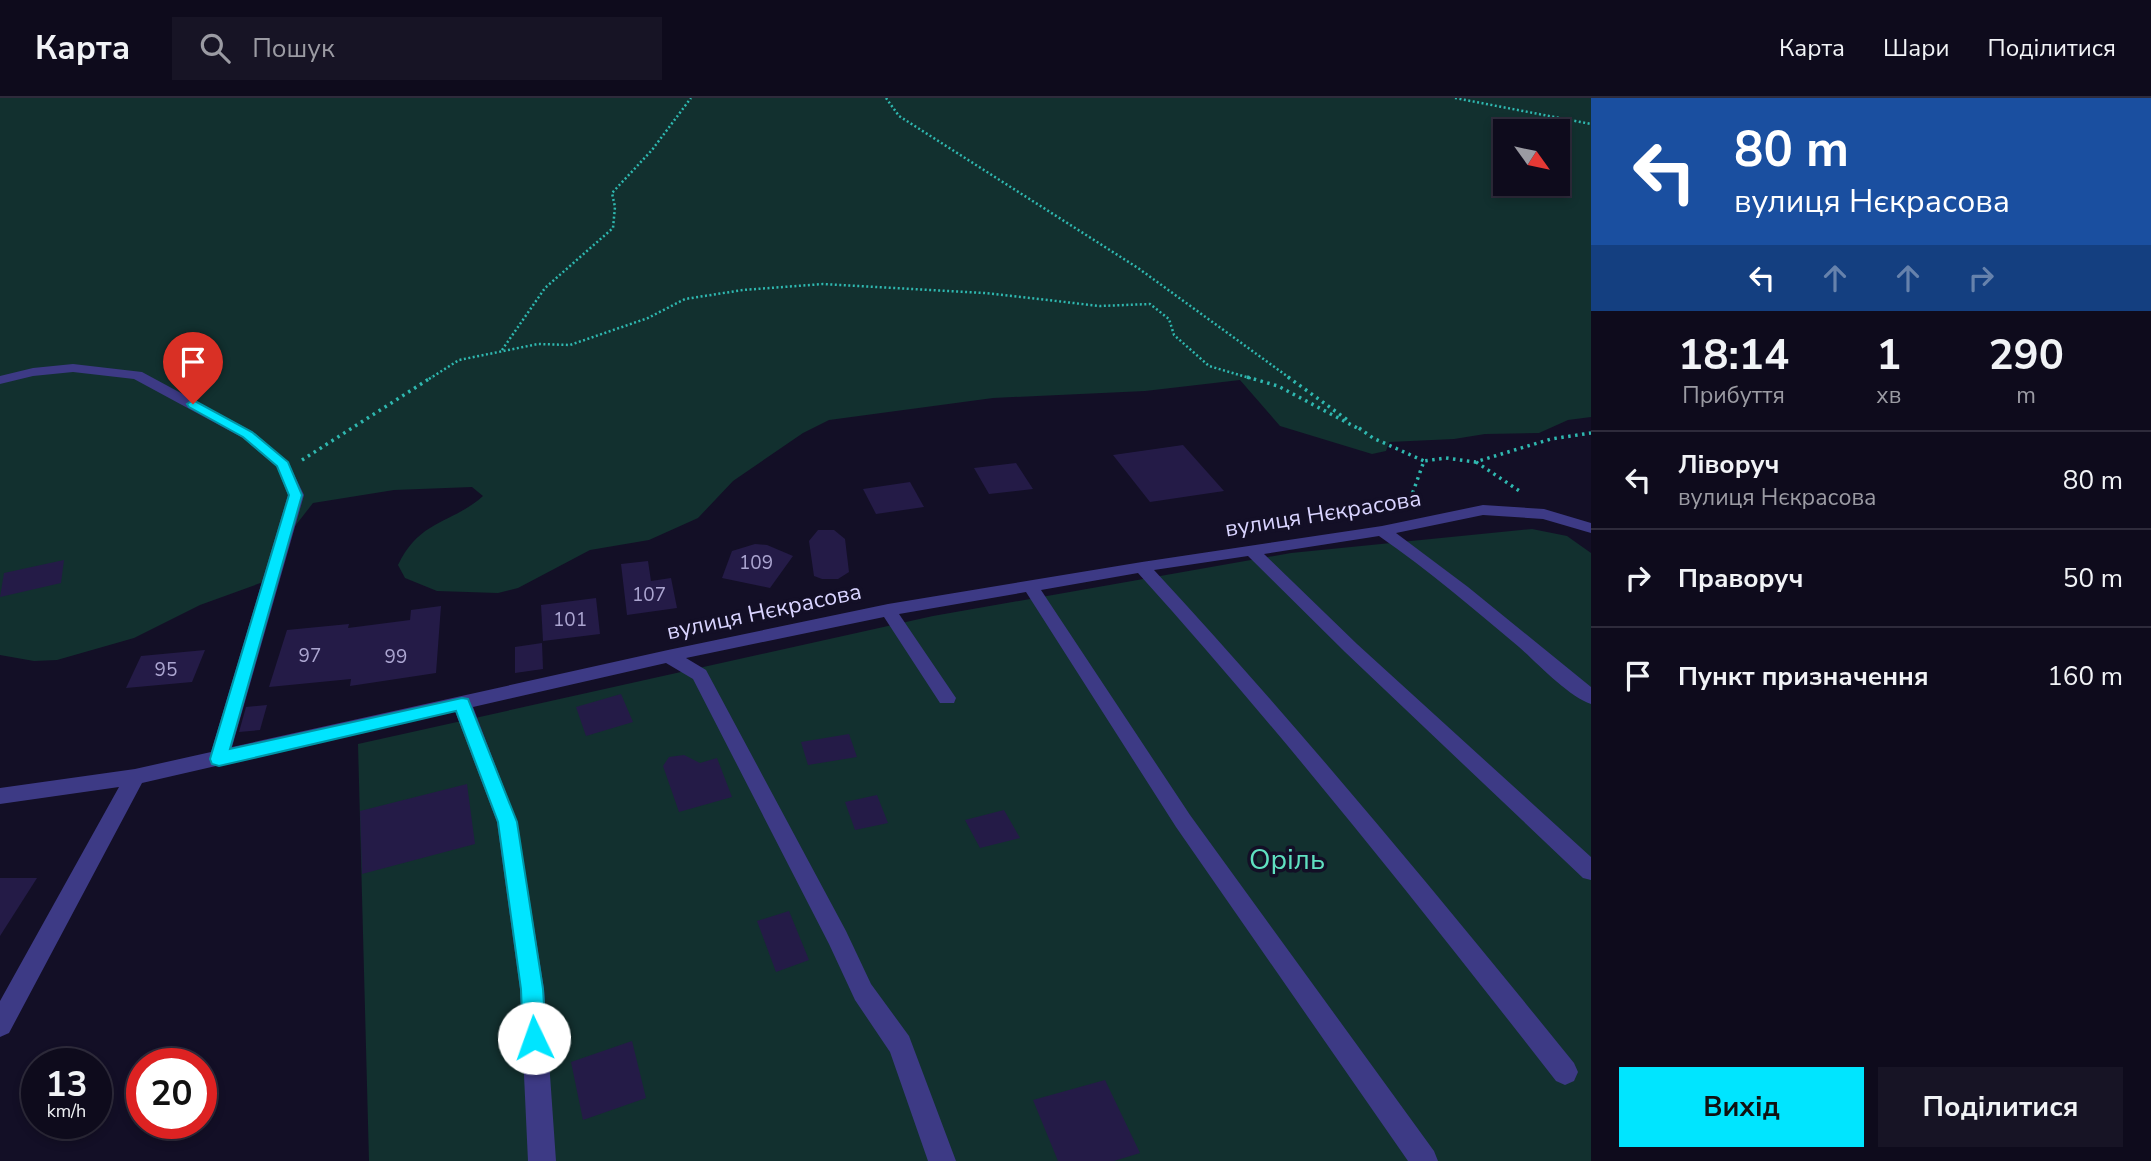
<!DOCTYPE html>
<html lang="uk">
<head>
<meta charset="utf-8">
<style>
	body { margin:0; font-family:"Nunito Sans",sans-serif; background:#171425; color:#f1f3f6; height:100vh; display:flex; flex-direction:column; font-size:26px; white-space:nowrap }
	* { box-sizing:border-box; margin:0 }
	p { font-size:23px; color:#9b9ba3 }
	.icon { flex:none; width:38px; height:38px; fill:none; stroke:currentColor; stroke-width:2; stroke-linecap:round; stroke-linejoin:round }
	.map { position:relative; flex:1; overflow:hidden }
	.side { display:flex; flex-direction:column; background:#0e0b1c; width:560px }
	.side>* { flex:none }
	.banner { background:#1a4fa0; color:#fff; overflow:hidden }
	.needle { width:46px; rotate:123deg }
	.buttons { position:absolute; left:1493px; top:21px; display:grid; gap:14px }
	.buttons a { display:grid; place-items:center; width:77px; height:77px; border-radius:0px; background:#0e0b1c; box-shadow:0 4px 10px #0003,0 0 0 2px #2e2b3b; font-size:35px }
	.speed { position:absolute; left:21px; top:950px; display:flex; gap:14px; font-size:35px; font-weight:700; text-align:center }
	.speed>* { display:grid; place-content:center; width:91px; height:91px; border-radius:50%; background:#0e0b1c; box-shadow:0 4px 10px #0003,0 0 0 2px #2e2b3b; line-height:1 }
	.speed small { font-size:18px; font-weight:400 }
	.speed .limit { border:10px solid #d22; background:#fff; color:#111 }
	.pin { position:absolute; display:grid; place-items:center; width:60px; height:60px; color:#fff; margin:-72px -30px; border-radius:50% 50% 50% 0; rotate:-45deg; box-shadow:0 0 7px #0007 }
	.pin .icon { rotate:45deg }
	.me { position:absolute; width:77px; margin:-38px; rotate:357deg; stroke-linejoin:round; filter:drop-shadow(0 0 5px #0008) }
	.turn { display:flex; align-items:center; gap:24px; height:147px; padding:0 28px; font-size:32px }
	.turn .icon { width:91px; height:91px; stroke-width:2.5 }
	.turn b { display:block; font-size:49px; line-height:60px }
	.lanes { display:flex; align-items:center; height:66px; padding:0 28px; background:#0003; justify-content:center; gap:35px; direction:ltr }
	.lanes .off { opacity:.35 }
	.eta { display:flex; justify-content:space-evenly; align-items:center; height:119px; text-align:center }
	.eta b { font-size:42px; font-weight:700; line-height:49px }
	.button { display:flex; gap:14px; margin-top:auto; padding:14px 28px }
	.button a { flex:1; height:80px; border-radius:0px; background:#00e5ff; color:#111; font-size:28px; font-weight:700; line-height:80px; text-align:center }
	.button a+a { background:#171425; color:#f1f3f6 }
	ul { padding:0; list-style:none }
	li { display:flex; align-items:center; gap:21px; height:98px; padding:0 28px; border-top:2px solid #2e2b3b }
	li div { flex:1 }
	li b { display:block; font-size:26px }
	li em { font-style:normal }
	header { display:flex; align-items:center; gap:42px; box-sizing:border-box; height:98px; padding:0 35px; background:#0e0b1c; border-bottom:2px solid #2e2b3b }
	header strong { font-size:33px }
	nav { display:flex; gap:38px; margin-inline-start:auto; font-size:24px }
	.search { width:490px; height:63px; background:#171425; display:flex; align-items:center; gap:18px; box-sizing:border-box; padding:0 24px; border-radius:0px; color:#9b9ba3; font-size:26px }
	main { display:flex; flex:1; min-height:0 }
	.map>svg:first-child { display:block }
	.green { fill:#12302f; fill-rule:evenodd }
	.building { fill:#241b47 }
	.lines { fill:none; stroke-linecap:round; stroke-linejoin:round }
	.path-far1 { stroke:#2fb8b0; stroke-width:2.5; stroke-dasharray:2 2.5; stroke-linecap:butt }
	.path { stroke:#2fb8b0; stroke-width:3.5; stroke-dasharray:2.5 4.5; stroke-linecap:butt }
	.minor { fill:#3d3a85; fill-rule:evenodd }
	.route { fill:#00e5ff; stroke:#0095a6; stroke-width:2 }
	.labels { text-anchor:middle; stroke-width:7; stroke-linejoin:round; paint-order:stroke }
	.number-label { font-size:19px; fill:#aca6d1 }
	.street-label { font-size:23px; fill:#d9d4ff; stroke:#130f26 }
	.near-park-label { font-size:28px; fill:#5fe0c0; stroke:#130f26 }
</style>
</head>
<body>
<header>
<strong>Карта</strong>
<div class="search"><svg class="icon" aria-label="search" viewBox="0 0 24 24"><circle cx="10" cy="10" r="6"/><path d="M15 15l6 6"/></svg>Пошук</div>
<nav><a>Карта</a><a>Шари</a><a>Поділитися</a></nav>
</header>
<main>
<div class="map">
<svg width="1591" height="1063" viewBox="0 0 1591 1063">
	<rect width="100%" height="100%" fill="#130f26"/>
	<!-- green -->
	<g class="green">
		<path d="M0 0H1591V319L1568 322 1539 335 1485 336 1454 341 1389 344 1386 353 1372 356 1280 328 1240 282 1145 293 993 300 829 322 803 335 733 383 698 420 649 442 590 452 518 490 498 495 437 493 405 480 398 467C420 421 452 426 483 398L472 389 394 392 313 405 292 432 266 483 200 507 134 540 57 562 34 563 0 557ZM1505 33H1558V86H1505Z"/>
		<path d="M1532 431 1567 438 1591 455V1063H369L358 646 933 518 1291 455Z"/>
	</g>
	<!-- building -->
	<g class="building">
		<path d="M1183 347 1224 393 1150 404 1113 357Z"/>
		<path d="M1016 365 1033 391 989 396 974 370Z"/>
		<path d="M910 384 924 409 876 416 863 391Z"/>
		<path d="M818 432H834L845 441 849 474 838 481H822L814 478 809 443Z"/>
		<path d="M755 446 767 447 793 458 770 490 722 480 732 453Z"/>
		<path d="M64 462 61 485 0 499 4 475Z"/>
		<path d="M648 463 651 483 671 480 677 510 627 517 621 466Z"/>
		<path d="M596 500 600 536 543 543 541 507Z"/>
		<path d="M441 508 436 575 350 588 351 581 269 589 287 532 349 526 348 530 410 522 411 512Z"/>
		<path d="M542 545 543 571 515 575V549Z"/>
		<path d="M205 552 192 584 126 590 141 558Z"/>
		<path d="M621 596 633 624 586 638 576 609Z"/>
		<path d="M267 607 260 632 239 634 246 609Z"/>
		<path d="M849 636 857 659 808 667 801 644Z"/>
		<path d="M684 657 700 665 717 660 732 699 679 714 663 668 669 659Z"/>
		<path d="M467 686 475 746 362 776 360 713Z"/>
		<path d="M877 697 888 725 855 732 845 704Z"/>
		<path d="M1004 712 1020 740 980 750 965 722Z"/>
		<path d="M0 780H37L0 838Z"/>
		<path d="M789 813 809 862 776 874 757 823Z"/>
		<path d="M632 943 646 1000 583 1022 571 964Z"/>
		<path d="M1105 982 1140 1055 1114 1063H1058L1033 1002Z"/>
	</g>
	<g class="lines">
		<!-- path-far1 -->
		<g class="path-far1">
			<path d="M886 0 899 18 1138 170 1291 281"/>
			<path d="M1455 0 1591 26"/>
			<path d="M502 252 545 190 613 130 615 109 612 95 652 52 691 0"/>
			<path d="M429 281 459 262 538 246 570 247 648 220 685 201 743 192 823 186 985 195 1100 208 1150 206 1169 221 1174 237 1209 268 1253 281"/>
		</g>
		<!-- path -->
		<g class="path">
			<path d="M1247 279 1278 288 1361 332"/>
			<path d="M1288 279 1349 323"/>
			<path d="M1359 330 1373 340 1424 363"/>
			<path d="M302 362 432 279"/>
			<path d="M1476 364 1521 394"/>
			<path d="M1408 408 1424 363 1446 360 1475 364 1551 341 1591 335"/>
		</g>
		<!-- minor -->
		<path class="minor" d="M73 266 142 274 253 334 288 364 304 397 232 649 668 552 888 506 1142 464 1382 428 1483 407 1544 411 1591 425V435L1543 421 1483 417 1396 435 1468 489 1591 589V606C1569 599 1537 565 1519 549 1474 511 1428 472 1379 438L1264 456 1357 546 1591 759V782L1583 780 1345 554 1248 458 1154 472C1301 631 1438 797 1574 965L1578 974 1574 983 1565 987 1556 983C1421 810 1285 638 1138 475L1041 492 1190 717 1434 1053 1438 1063H1408L1176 729 1026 494 899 516 956 600 954 605H940L884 519 686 560 706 572 846 833 871 886 909 938 956 1063H928L890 954 855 902 829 846 693 581 666 565 473 609 517 724 544 891 556 1063H528L520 891 497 724 455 613 142 685 9 935 0 939V903L119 689 0 706V690L135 671 211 654 288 397 277 369 243 340 134 281 73 274 33 278 0 286V278L33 270Z"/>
	</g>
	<!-- route -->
	<path class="route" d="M193 302 252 334 288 364 302 397 230 651 462 600 468 601 517 724 543 891 546 940 542 948 534 951 526 948 523 940 521 891 498 724 456 613 219 668 212 666 210 661 289 397 277 368 243 339 189 309 187 306Z"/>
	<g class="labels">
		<!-- number labels -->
		<g class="number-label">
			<text x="756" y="471">109</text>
			<text x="649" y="503">107</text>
			<text x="570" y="528">101</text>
			<text x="310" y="564">97</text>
			<text x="396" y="565">99</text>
			<text x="166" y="578">95</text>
		</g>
		<!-- street labels -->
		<g class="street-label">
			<text transform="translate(1323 415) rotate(-9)" y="8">вулиця Нєкрасова</text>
			<text transform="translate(764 513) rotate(-12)" y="8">вулиця Нєкрасова</text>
		</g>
		<!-- near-park labels -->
		<g class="near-park-label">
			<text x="1287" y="771">Оріль</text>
		</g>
	</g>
</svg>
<div class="buttons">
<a><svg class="needle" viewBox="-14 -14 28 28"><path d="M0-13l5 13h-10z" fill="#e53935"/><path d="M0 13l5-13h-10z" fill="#9b9ba3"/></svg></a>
</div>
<div class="speed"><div>13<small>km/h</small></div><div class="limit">20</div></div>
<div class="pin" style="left:193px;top:306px;background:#d93025"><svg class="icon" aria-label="arrive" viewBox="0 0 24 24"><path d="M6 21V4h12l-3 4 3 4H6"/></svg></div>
<svg class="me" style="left:534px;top:940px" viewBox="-20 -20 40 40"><circle r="19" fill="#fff"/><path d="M0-13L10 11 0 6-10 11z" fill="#00e5ff"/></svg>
</div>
<section class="side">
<div class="banner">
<div class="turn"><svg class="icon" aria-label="left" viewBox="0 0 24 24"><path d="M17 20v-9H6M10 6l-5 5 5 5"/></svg><div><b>80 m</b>вулиця Нєкрасова</div></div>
<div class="lanes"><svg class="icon" aria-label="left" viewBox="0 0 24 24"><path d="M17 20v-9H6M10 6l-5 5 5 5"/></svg><svg class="icon off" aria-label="ahead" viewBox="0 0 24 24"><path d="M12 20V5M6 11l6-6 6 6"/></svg><svg class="icon off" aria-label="ahead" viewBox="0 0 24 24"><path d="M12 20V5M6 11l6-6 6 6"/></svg><svg class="icon off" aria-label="right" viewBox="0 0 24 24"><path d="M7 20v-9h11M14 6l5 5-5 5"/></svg></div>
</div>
<div class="eta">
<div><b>18:14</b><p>Прибуття</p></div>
<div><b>1</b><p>хв</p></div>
<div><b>290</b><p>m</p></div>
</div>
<ul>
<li><svg class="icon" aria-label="left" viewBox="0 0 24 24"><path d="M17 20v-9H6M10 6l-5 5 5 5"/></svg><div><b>Ліворуч</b><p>вулиця Нєкрасова</p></div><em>80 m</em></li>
<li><svg class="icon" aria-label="right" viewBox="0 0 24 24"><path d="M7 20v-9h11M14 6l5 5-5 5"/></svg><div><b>Праворуч</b></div><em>50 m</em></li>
<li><svg class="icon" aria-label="arrive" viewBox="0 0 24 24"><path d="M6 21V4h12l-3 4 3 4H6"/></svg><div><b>Пункт призначення</b></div><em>160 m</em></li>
</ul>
<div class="button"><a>Вихід</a><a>Поділитися</a></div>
</section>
</main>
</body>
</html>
